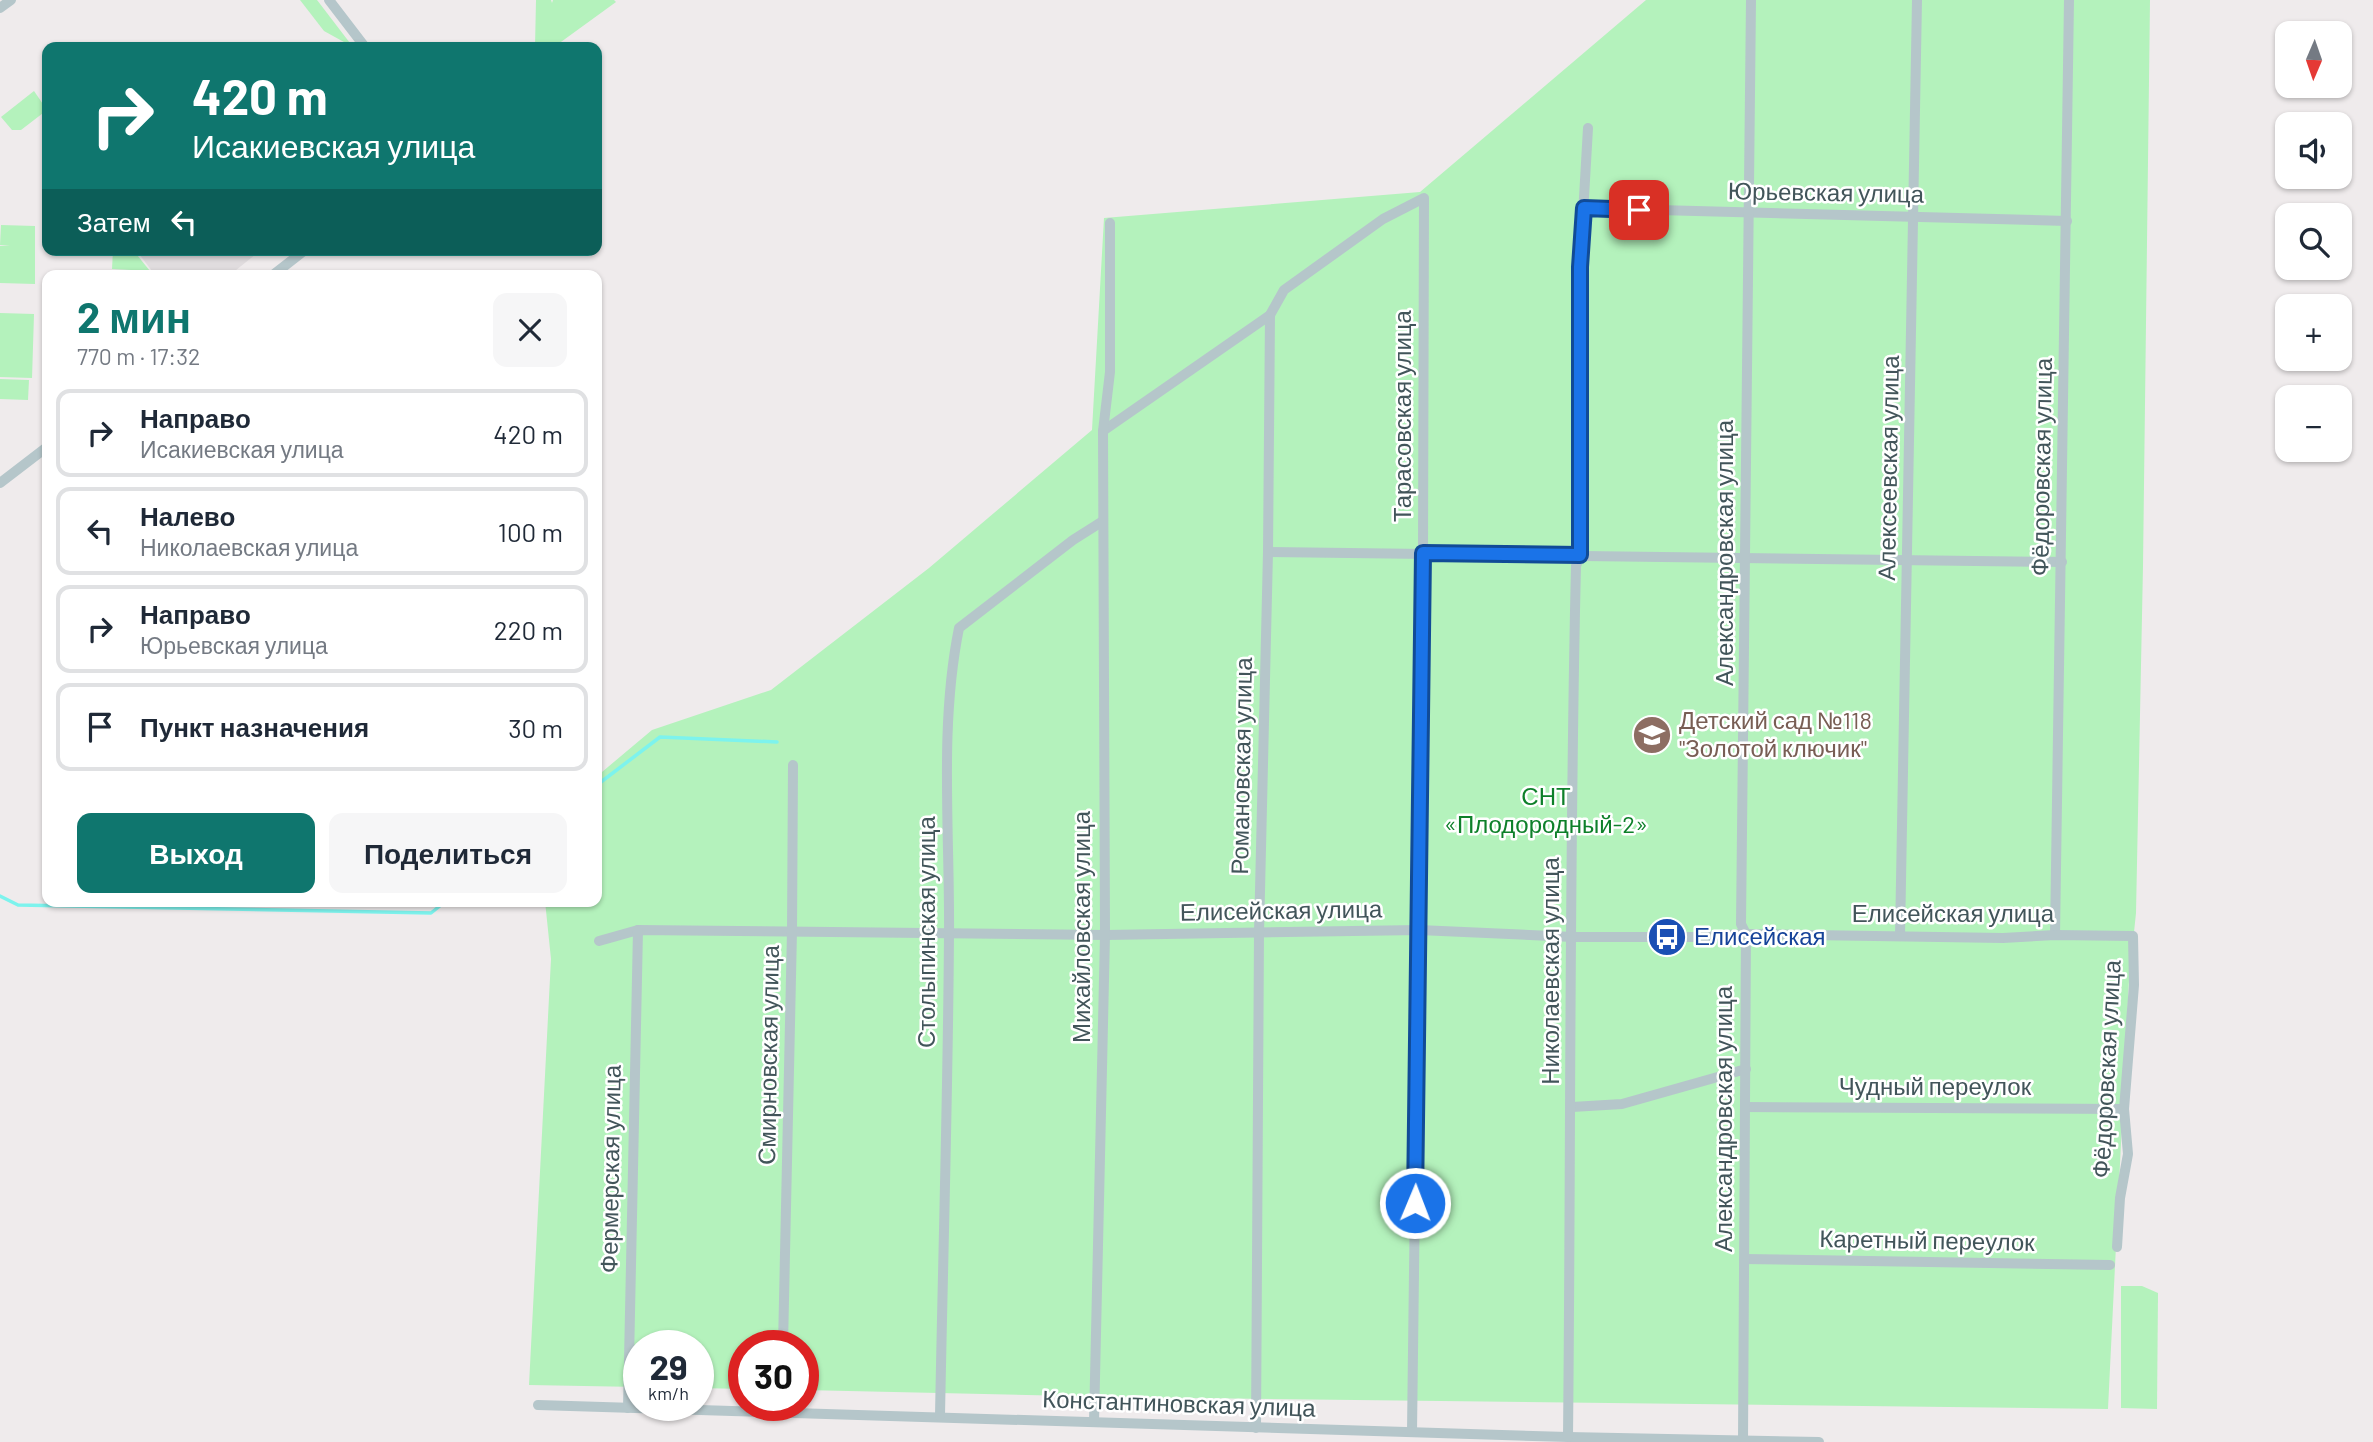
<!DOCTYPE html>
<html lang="ru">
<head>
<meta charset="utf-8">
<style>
	body { margin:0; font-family:Barlow,sans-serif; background:#f6f6f7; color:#1f2937; height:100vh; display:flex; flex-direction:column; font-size:26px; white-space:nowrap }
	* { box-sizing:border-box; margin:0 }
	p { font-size:23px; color:#747a83 }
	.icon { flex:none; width:38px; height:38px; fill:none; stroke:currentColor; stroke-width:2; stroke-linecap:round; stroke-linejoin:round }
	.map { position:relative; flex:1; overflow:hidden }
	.panel { position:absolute; left:42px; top:270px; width:560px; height:637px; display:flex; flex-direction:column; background:#fff; border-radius:14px; box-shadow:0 2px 5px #0004 }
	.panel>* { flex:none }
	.hud { position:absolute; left:42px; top:42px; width:560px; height:214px; border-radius:14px; box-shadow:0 2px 5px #0004; background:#0f766e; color:#fff; overflow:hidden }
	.needle { width:46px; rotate:182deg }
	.tools { position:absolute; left:2275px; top:21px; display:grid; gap:14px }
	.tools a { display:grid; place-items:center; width:77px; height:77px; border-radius:14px; background:#fff; box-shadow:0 2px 5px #0004; font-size:35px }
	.speed { position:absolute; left:623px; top:1330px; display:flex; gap:14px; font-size:35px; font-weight:700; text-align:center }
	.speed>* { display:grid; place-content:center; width:91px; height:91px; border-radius:50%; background:#fff; box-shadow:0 2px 5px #0004; line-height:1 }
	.speed small { font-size:18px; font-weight:400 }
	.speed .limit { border:10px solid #d22; background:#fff; color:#111 }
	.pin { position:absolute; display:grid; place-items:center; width:60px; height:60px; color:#fff; margin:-30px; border-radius:14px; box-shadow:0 4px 10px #0006 }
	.me { position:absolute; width:77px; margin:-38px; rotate:1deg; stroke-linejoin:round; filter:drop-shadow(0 0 5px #0008) }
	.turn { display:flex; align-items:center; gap:24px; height:147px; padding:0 35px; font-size:32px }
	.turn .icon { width:91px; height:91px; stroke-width:2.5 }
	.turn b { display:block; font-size:49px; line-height:60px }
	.then { display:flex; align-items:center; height:66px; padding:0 35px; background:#0003; gap:14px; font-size:26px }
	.round { display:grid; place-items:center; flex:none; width:74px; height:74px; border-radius:14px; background:#f6f6f7 }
	.summary { display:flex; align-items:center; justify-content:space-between; height:119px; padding:0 35px }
	h1 { font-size:42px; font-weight:700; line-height:52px; color:#0f766e }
	.cta { display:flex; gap:14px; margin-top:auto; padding:14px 35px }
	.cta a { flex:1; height:80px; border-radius:14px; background:#0f766e; color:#fff; font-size:28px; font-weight:700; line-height:80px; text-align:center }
	.cta a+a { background:#f6f6f7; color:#1f2937 }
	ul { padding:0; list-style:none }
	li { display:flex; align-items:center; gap:21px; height:88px; margin:0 14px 10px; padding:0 21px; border:4px solid #e0e1e3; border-radius:14px }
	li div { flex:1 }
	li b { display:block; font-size:26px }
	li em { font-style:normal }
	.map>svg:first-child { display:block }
	.education { fill:#e0dcde }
	.green { fill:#b4f2bc }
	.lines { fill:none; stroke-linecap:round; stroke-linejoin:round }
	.stream { stroke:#7df3ed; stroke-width:3.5 }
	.minor { stroke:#b5c6ca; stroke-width:10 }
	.route-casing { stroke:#114b97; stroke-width:18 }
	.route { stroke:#1a73e8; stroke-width:12 }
	.labels { text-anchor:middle; stroke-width:5; stroke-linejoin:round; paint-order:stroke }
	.street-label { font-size:24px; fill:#42555a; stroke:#fff }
	.education-label { font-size:24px; fill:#785e54; stroke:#fff; text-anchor:start }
	.park-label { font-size:24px; fill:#0e802a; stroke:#fff }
	.transit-label { font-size:24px; fill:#164399; stroke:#fff; text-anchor:start }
</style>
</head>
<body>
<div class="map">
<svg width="2373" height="1442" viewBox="0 0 2373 1442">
	<rect width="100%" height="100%" fill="#efebec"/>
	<!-- education -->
	<path class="education" d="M136 250H261L230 275H155Z"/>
	<!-- green -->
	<g class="green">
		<path d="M300 0H317L353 47 324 31Z"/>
		<path d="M536 0H551L552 3 553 0H614L616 2 554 47H535Z"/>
		<path d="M1646 0H2150L2143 566 2136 913 2129 980 2108 1409 1113 1397 803 1390V1346H744V1389L698 1388V1346H639V1387L529 1385 551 959 545 901H597V782L602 772 652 730 771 690 929 568 1092 430 1104 218 1420 192Z"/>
		<path d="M34 91 47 110 21 130H12L1 117Z"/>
		<path d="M1 225 35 226V284L0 283V246H10L0 245Z"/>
		<path d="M113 250H133L150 271 112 269Z"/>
		<path d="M0 313 34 314 32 378 0 377Z"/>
		<path d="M0 379 29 380 28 400 0 399Z"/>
		<path d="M2121 1286H2142L2158 1293 2157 1409 2121 1408Z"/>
	</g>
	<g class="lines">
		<!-- stream -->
		<g class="stream">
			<path d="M597 785 660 737 777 742"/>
			<path d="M0 896 18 905 431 913 446 901"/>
		</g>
		<!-- minor -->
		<g class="minor">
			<path d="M329 0 365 47"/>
			<path d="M0 8 11 0"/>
			<path d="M1584 208 2067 221"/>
			<path d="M273 275 305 250"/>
			<path d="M1103 431 1270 315 1284 290 1383 219 1424 198 1423 553 1412 1432"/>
			<path d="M0 483 47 447"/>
			<path d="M1268 552 2062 562"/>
			<path d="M2055 935 2069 0"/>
			<path d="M1900 936 1917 0"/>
			<path d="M599 941 638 930 1105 935 1419 930 1573 937H1693L1746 934 2003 938 2055 935 2133 936 2134 985 2124 1109 2128 1154 2120 1198 2117 1247"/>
			<path d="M1572 1107 1622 1104 1746 1069"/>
			<path d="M1745 1107 2124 1109"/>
			<path d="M1744 1259 2110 1265"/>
			<path d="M783 1346 792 931 793 765"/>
			<path d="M538 1405 1568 1437 1819 1442"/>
			<path d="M628 1408 638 930"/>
			<path d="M940 1416C943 1255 948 1095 949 934 950 833 939 727 959 628L1073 540 1103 521"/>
			<path d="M1094 1422 1105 935 1103 431 1110 372V223"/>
			<path d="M1256 1428 1259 933 1268 552 1270 315"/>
			<path d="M1568 1437C1571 1146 1569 857 1576 566L1580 555V267L1588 128"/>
			<path d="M1743 1441 1746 934 1741 924 1751 0"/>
		</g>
	</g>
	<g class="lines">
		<!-- route casing -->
		<g class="route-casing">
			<path id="route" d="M1415 1203 1423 553 1580 555V267L1584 208 1639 210"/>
		</g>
		<!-- route -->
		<use href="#route" class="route"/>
	</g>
	<!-- icons -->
	<defs>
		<g id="school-disc" transform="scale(2.0125)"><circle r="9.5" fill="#8d6e63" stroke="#fff"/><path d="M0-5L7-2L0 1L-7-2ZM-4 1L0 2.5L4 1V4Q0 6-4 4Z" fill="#fff"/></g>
		<g id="bus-disc" transform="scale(2.0125)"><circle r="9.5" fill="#1a4fb4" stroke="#fff"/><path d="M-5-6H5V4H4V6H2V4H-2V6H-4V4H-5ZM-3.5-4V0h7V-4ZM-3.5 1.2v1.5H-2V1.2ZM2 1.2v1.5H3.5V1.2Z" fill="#fff"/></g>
	</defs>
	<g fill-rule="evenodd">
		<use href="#school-disc" x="1652" y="735"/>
		<use href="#bus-disc" x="1667" y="937"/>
	</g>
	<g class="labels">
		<!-- street labels -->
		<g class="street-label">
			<text transform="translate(1826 193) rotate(1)" y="8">Юрьевская улица</text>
			<text transform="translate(1403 416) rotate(-90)" y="8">Тарасовская улица</text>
			<text transform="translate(2042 467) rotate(-89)" y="8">Фёдоровская улица</text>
			<text transform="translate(1889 468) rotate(-89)" y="8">Алексеевская улица</text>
			<text transform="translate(1725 553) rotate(-90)" y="8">Александровская улица</text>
			<text transform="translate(1242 766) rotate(-89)" y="8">Романовская улица</text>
			<text transform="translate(1281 911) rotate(-1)" y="8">Елисейская улица</text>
			<text x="1953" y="922">Елисейская улица</text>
			<text transform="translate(1082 927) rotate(-90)" y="8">Михайловская улица</text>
			<text transform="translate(927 932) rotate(-90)" y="8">Столыпинская улица</text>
			<text transform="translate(1551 971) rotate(-90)" y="8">Николаевская улица</text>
			<text transform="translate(769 1055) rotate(-89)" y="8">Смирновская улица</text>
			<text transform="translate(2107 1069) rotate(-87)" y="8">Фёдоровская улица</text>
			<text x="1935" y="1095">Чудный переулок</text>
			<text transform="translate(1724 1119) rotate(-90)" y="8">Александровская улица</text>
			<text transform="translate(611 1169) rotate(-89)" y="8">Фермерская улица</text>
			<text transform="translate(1927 1241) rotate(1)" y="8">Каретный переулок</text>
			<text transform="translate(1179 1404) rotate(2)" y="8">Константиновская улица</text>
		</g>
		<!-- education labels -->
		<g class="education-label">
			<text x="1679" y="729">Детский сад №118<tspan x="1679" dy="28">"Золотой ключик"</tspan></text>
		</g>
		<!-- park labels -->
		<g class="park-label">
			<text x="1546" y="805">СНТ<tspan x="1546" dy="28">«Плодородный-2»</tspan></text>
		</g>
		<!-- transit labels -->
		<g class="transit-label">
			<text x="1694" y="945">Елисейская</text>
		</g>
	</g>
</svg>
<div class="tools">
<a><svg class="needle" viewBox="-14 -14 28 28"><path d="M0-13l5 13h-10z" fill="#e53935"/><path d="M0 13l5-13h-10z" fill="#747a83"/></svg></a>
<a><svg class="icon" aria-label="sound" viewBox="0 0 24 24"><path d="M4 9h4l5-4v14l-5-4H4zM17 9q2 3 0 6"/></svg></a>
<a><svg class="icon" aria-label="search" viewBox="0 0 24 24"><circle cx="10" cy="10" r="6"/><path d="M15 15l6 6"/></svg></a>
<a>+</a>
<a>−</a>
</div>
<div class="speed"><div>29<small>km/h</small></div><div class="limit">30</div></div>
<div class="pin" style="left:1639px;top:210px;background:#d93025"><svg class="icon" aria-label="arrive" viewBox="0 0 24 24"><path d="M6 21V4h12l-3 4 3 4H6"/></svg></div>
<svg class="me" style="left:1415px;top:1203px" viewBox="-20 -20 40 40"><circle r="17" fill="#1a73e8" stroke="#fff" stroke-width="3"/><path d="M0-11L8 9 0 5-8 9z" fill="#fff"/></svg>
<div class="hud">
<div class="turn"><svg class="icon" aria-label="right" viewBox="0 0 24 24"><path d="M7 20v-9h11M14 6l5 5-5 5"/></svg><div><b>420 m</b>Исакиевская улица</div></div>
<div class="then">Затем<svg class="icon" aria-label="left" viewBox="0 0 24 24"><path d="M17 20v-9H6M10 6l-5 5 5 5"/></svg></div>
</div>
<section class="panel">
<div class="summary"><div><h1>2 мин</h1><p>770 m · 17:32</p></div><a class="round"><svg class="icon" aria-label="close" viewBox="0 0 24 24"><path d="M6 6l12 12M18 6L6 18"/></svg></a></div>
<ul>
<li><svg class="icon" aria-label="right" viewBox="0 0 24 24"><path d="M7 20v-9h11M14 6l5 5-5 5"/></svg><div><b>Направо</b><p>Исакиевская улица</p></div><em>420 m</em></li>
<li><svg class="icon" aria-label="left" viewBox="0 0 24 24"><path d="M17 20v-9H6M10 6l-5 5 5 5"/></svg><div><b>Налево</b><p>Николаевская улица</p></div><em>100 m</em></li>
<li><svg class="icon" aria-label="right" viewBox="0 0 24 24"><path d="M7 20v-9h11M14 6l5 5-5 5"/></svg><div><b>Направо</b><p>Юрьевская улица</p></div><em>220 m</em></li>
<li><svg class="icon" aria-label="arrive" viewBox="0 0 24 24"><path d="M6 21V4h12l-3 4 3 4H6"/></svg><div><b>Пункт назначения</b></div><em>30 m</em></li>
</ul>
<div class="cta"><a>Выход</a><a>Поделиться</a></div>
</section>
</div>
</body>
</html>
